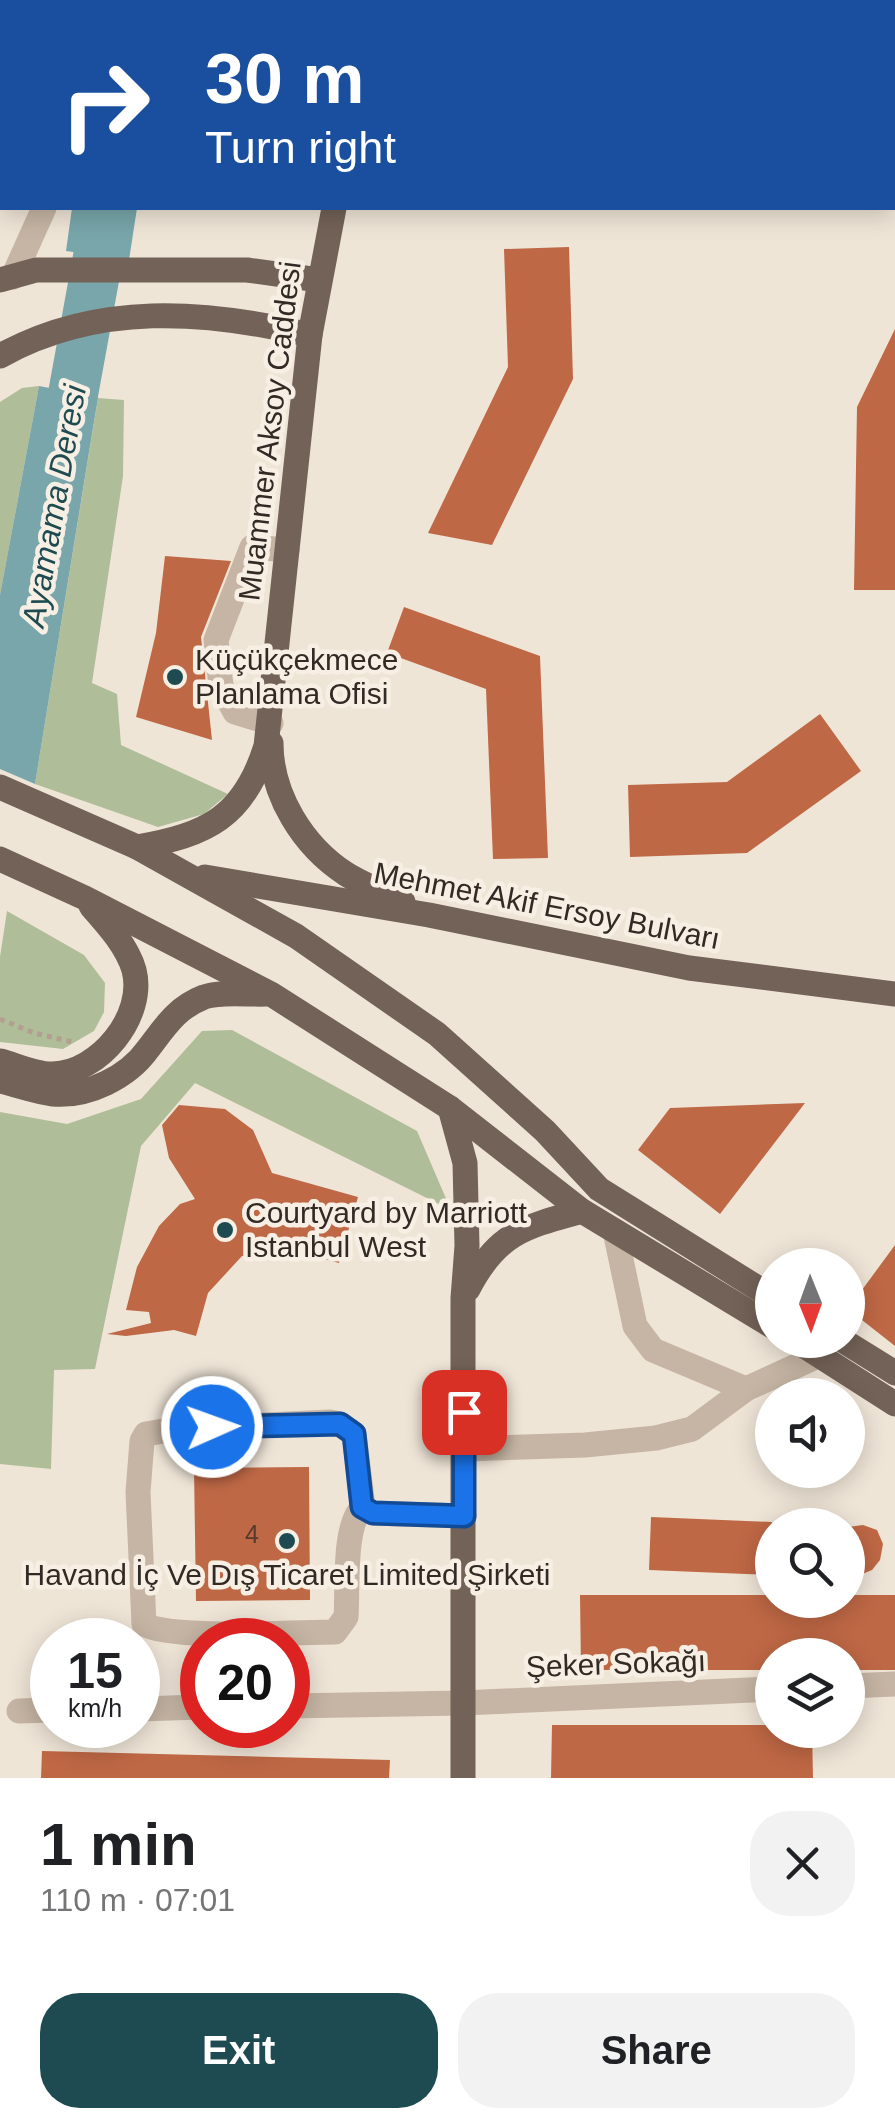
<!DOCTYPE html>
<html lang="en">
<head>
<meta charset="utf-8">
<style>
	body { margin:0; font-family:Helvetica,sans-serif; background:#f2f2f2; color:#202124; height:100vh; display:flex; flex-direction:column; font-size:38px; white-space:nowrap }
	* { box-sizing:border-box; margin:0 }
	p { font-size:32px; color:#757577 }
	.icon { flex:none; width:55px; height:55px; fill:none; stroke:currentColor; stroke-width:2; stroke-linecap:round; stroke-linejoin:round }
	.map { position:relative; height:1778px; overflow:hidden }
	.sheet { display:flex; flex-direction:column; background:#fff; flex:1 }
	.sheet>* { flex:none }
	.guide { position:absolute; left:0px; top:0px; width:895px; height:210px; box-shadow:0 5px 25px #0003; background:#1a4fa0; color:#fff; overflow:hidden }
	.needle { width:65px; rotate:179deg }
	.controls { position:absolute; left:755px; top:1248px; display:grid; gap:20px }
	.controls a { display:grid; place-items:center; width:110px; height:110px; border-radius:50%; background:#fff; box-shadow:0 5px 25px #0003; font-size:50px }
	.speed { position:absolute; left:30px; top:1618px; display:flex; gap:20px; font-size:50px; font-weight:700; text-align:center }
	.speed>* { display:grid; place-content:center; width:130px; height:130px; border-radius:50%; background:#fff; box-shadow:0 5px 25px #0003; line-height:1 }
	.speed small { font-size:25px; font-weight:400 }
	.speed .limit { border:15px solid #d22; background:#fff; color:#111 }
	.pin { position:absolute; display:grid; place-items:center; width:85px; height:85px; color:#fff; margin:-42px; border-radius:20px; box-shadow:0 5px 15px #0006 }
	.me { position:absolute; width:110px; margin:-55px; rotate:88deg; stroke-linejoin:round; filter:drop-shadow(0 0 8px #0008) }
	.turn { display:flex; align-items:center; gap:35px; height:210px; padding:0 40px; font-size:45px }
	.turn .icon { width:130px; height:130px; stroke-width:2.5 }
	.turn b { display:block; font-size:70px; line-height:85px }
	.round { display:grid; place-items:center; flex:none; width:105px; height:105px; border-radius:40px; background:#f2f2f2 }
	.overview { display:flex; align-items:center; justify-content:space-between; height:170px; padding:0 40px }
	h1 { font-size:60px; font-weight:800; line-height:75px }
	.button { display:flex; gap:20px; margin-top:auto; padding:20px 40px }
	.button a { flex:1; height:115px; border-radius:40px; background:#1e4b51; color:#fff; font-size:40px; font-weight:800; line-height:115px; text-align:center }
	.button a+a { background:#f2f2f2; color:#202124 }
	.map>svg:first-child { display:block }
	.green { fill:#afbd99 }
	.water { fill:#78a6aa }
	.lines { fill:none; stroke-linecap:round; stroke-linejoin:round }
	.river { stroke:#78a6aa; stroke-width:50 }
	.building { fill:#bf6845 }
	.path { stroke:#b29f8f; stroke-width:5; stroke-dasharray:5 5; stroke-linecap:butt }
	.minor { stroke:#c6b5a4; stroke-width:25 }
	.major { stroke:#736257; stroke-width:25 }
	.route-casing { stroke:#114b97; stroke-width:25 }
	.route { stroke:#1a73e8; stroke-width:18 }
	.poi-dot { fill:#1e4b51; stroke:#f7efe3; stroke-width:4 }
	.labels { text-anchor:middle; stroke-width:9; stroke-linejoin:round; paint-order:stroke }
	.number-label { font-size:25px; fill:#553a2d }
	.street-label { font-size:30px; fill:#322a25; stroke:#f7efe3 }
	.poi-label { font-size:30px; fill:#322a25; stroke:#f7efe3; text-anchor:start }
	.water-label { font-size:32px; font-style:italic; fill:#1e4b51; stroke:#f7efe3 }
</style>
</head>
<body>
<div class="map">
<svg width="895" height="1778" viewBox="0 0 895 1778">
	<rect width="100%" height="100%" fill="#efe5d7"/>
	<!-- green -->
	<g class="green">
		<path d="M39 386 0 595V402L22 388Z"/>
		<path d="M98 398 124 400 123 476 92 683 117 694 121 745 228 794 204 814 158 827 35 784Z"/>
		<path d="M7 911 84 955 105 983 104 1012 94 1031 63 1049 0 1042V957Z"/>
		<path d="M232 1030 417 1131 451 1210 195 1083 141 1146 95 1369 54 1370 51 1469 0 1464V1112L67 1124 141 1099 202 1031Z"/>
	</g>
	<!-- water -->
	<g class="water">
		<path d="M72 208H137L129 260 66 251Z"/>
		<path d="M39 386 98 397 35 784 0 769V595Z"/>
	</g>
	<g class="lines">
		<!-- river -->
		<path class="river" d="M61 460 107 208"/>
	</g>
	<!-- building -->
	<g class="building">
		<path d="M569 247 573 379 492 545 428 533 508 367 504 249Z"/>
		<path d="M895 329V590H854L857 407Z"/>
		<path d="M165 556 231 561 201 637 212 740 136 717 156 633Z"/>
		<path d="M404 607 540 656 548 858 493 859 486 689 387 653Z"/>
		<path d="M820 714 861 771 747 853 630 857 628 785 727 782Z"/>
		<path d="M805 1103 720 1214 638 1150 670 1108Z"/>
		<path d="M179 1105 225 1109 253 1130 272 1173 358 1197 339 1263 293 1250 242 1256 208 1293 196 1336 174 1330 126 1336 107 1334 151 1323 149 1312 126 1310 137 1267 159 1226 180 1204 195 1199 169 1158 162 1125Z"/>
		<path d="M895 1245V1346L848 1309Z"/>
		<path d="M309 1467 310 1600 196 1601 194 1468Z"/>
		<path d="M651 1517 772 1522 771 1575 649 1570Z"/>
		<path d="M863 1525 877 1530 883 1544 880 1560 872 1570 860 1575 848 1573V1527Z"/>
		<path d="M580 1595H772V1600H848V1595H895V1670H848V1655H772V1670H581Z"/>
		<path d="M552 1725H772V1730H812L813 1778H551Z"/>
		<path d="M42 1751 390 1760 389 1778H41Z"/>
	</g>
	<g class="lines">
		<!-- path -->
		<path class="path" d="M0 1019 34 1033 73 1042"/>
		<!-- minor -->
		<g class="minor">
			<path d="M59 0 60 2"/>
			<path d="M13 277 44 208"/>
			<path d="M271 723 235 712 221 686 216 640 252 547 287 550"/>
			<path d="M615 1231 635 1326 653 1350 746 1389"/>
			<path d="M330 1422 340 1424 354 1434 363 1507C343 1524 348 1590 346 1617L335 1632C297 1632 169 1640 144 1624L138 1492 142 1441 146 1434 175 1429Z"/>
			<path d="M464 1449 585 1445 656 1438 692 1429 746 1389 820 1355"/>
			<path d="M363 1507 373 1513 464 1516"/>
			<path d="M848 1686 895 1684"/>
			<path d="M288 1706 463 1703 772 1689"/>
			<path d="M138 1709 202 1707"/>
			<path d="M19 1711 52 1710"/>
		</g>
		<!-- major -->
		<g class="major">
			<path d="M385 2 386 0"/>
			<path d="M0 280 36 270H247L319 280"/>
			<path d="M0 356C97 302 205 310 310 335"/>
			<path d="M271 743C271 795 303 846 346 874 364 885 384 893 403 902"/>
			<path d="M0 787 137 847 296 936 437 1034 545 1131 599 1189 772 1297"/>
			<path d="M137 847C207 835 244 817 266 746L310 335 334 208"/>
			<path d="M0 859 85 898 271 994 450 1108 582 1211 772 1326"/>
			<path d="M205 877 429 915 689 968 895 994"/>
			<path d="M0 1061C16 1065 37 1075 53 1074 99 1073 146 1016 134 970 127 946 107 924 91 906"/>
			<path d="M0 1081C17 1085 36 1092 53 1094 88 1097 128 1077 148 1049 165 1027 176 1008 204 997 222 991 247 995 266 994"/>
			<path d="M450 1108 465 1163 467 1246 463 1298V1778"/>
			<path d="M468 1289C497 1233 524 1227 582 1211"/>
			<path d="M795 1340 895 1404"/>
			<path d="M842 1340 895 1373"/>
		</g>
	</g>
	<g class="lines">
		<!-- route casing -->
		<g class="route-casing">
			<path id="route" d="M212 1427 340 1424 354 1434 362 1507 373 1513 464 1516V1412"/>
		</g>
		<!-- route -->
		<use href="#route" class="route"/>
	</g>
	<!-- markers -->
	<g class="poi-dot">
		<circle cx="175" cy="677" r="10"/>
		<circle cx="225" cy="1230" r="10"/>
		<circle cx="287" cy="1541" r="10"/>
	</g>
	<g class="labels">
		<!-- number labels -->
		<g class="number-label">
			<text x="252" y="1543">4</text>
		</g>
		<!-- street labels -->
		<g class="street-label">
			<text transform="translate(270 431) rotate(-83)" y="10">Muammer Aksoy Caddesi</text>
			<text transform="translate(547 906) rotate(11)" y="10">Mehmet Akif Ersoy Bulvarı</text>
			<text transform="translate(616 1664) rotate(-2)" y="10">Şeker Sokağı</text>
		</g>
		<!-- poi labels -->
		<g class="poi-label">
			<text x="195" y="670">Küçükçekmece<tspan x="195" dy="34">Planlama Ofisi</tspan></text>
			<text x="245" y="1223">Courtyard by Marriott<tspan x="245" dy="34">Istanbul West</tspan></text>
			<text x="287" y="1585" text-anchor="middle">Havand İç Ve Dış Ticaret Limited Şirketi</text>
		</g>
		<!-- water labels -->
		<g class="water-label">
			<text transform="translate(54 506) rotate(-80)" y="11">Ayamama Deresi</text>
		</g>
	</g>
</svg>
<div class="controls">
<a><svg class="needle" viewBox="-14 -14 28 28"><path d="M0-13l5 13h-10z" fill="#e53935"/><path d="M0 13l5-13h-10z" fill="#757577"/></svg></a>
<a><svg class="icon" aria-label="sound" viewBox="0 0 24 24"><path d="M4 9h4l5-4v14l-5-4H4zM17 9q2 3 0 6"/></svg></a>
<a><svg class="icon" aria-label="search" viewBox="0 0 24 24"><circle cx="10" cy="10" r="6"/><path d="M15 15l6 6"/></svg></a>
<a><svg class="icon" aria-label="layers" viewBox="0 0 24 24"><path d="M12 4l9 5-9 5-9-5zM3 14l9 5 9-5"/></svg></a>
</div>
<div class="speed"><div>15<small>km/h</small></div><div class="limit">20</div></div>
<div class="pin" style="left:464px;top:1412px;background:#d93025"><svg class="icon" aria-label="arrive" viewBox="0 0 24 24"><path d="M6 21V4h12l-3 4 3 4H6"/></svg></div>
<svg class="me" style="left:212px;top:1427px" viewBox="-20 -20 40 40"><circle r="17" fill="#1a73e8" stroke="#fff" stroke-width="3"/><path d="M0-11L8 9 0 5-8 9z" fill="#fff"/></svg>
<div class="guide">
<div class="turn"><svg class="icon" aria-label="right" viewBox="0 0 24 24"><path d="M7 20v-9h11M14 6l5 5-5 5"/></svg><div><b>30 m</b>Turn right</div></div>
</div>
</div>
<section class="sheet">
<div class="overview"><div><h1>1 min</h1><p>110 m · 07:01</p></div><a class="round"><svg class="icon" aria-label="close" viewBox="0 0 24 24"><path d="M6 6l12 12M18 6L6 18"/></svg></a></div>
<div class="button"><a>Exit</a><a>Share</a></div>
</section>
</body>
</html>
